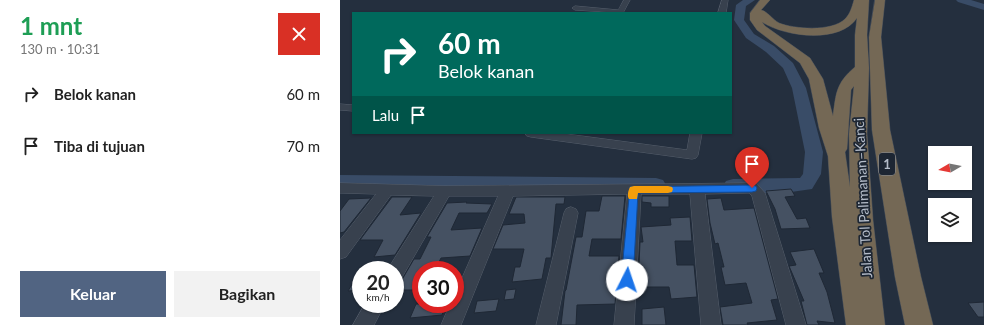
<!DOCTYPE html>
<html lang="id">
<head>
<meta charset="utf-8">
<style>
	body { margin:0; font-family:Lato,sans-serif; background:#f2f2f2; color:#222; height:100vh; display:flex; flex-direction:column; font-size:15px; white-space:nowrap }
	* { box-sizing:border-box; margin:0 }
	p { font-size:13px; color:#767676 }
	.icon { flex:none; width:22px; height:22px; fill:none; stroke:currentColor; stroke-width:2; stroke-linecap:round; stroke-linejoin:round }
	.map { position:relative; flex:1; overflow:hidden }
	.drawer { display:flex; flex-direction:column; background:#fff; width:340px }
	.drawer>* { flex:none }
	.hud { position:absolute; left:12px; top:12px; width:380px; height:122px; border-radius:0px; box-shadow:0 1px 3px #0004; background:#00695c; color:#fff; overflow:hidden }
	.needle { width:26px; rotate:260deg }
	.buttons { position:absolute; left:588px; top:146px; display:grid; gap:8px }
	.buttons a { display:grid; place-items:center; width:44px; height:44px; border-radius:0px; background:#fff; box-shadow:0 1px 3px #0004; font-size:20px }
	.speed { position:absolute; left:12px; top:261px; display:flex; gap:8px; font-size:20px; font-weight:700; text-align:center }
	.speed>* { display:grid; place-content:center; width:52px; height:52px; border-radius:50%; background:#fff; box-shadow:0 1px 3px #0004; line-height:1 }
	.speed small { font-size:10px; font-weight:400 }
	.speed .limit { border:6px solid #d22; background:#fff; color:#111 }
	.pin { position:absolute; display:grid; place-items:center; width:34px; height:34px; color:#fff; margin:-41px -17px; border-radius:50% 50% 50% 0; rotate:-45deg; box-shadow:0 0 4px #0007 }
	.pin .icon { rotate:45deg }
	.me { position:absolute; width:44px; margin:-22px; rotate:4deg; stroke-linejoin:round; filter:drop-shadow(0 0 3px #0008) }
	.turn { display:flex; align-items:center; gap:14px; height:84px; padding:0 20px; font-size:18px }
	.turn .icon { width:52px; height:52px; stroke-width:2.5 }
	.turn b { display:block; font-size:28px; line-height:34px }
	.then { display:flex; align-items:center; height:38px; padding:0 20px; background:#0003; gap:8px; font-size:15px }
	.round { display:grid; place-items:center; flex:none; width:42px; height:42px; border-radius:0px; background:#f2f2f2 }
	.head { display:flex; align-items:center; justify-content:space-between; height:68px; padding:0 20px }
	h1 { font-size:24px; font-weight:700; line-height:30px; color:#1e9e55 }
	.cta { display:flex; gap:8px; margin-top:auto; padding:8px 20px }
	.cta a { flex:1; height:46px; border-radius:0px; background:#516482; color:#fff; font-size:16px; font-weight:700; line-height:46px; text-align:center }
	.cta a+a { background:#f2f2f2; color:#222 }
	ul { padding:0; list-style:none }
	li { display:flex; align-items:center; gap:12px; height:52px; padding:0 20px }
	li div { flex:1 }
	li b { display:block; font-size:15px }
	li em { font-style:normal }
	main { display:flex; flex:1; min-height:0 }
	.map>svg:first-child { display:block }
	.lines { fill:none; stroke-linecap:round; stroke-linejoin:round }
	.river { fill:#394c67; fill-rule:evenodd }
	.building { fill:#455162; stroke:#1f2835 }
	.minor-casing { stroke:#565f6c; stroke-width:1 }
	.highway-casing { stroke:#434c59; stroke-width:1 }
	.minor { fill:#38414e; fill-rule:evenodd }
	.highway { fill:#746855; fill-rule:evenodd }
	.route { fill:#1a73e8; stroke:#114b97 }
	.slow { fill:#f59e0b }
	.labels { text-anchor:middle; stroke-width:3.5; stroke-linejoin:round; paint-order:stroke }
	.shield { fill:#1d2633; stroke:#878f9c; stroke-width:1 }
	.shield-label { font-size:13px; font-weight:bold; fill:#b4bcc9 }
	.street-label { font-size:14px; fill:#b4bcc9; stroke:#1d2633 }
</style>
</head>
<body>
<main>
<section class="drawer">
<div class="head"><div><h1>1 mnt</h1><p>130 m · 10:31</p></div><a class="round" style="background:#d93025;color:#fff"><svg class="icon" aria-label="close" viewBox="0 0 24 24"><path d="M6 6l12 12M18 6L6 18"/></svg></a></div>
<ul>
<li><svg class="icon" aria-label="right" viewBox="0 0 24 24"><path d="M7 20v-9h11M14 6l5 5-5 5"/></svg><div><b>Belok kanan</b></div><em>60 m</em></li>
<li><svg class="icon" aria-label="arrive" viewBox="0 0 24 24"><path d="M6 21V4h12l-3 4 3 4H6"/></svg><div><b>Tiba di tujuan</b></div><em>70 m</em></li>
</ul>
<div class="cta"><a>Keluar</a><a>Bagikan</a></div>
</section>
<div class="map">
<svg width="644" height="325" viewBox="0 0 644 325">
	<rect width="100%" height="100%" fill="#242f3e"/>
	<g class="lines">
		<!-- river -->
		<g class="river">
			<path d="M403 0H415L406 6 404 20 414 34 434 46 453 63 466 88 483 152 481 174 472 189 444 193H393L386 191 383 186 386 181 393 179 460 178 463 174 465 152 452 88 443 68 426 52 406 38 394 20 396 5Z"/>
			<path d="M616 0H631L644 4V10L618 2Z"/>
			<path d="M0 175 316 178 323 180 326 185 323 190 316 192 0 189Z"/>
		</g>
	</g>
	<!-- building -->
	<g class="building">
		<path d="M451 189 455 196 445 197 457 219 466 218 470 228 441 229 435 209 426 191Z"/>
		<path d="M262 196H285L281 239H252L249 256H279L275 304 237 305 236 325H221L225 291 226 290 236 237H242L246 211H259Z"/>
		<path d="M302 196H329V207H311V203L302 202Z"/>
		<path d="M52 197H72L60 215 81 213 55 255 34 257 43 240H20Z"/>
		<path d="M176 197H225L224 204H216L211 258H206L202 279 172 282 175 267H180L184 249H153L163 225 185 223 184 214H169Z"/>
		<path d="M31 198 4 232 0 233V211L9 199Z"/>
		<path d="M381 198 384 210 414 208 438 299 431 300 437 320 407 323 408 325H383L380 307 412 303 406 283 385 285 381 267H384L378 243 375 244 370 223 367 199Z"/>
		<path d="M127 202 126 203 152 204 147 213H119L111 230 142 228 130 256 101 258 95 270H81V286L79 290H56L74 259H80L91 237H87L107 203Z"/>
		<path d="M350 217 352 241H335L337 265H354L357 297 331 299 329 287H298L300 242H303L301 227 331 225 330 218Z"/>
		<path d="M474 249 484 273H479L487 292 495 323 477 321 479 325H467L461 301H464L449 266 456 265 450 252Z"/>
		<path d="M21 269V290L8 291Z"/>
		<path d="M176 289 174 299 164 300 166 290Z"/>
		<path d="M159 299 156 311 134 313 137 301Z"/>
		<path d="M644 302V317H638L628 303Z"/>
		<path d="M76 304H106L102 315 70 318Z"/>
		<path d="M324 307 326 325H302V309Z"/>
	</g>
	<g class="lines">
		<!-- minor casing -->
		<g class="minor-casing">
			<g id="minor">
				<path d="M284 0H290L283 13 235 10 232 8 235 6 278 10Z"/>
				<path d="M382 0H388L386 13H378Z"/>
				<path d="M0 104 13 105V111L0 110Z"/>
				<path d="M185 133H219L347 150 350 133H362L358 155 356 158 352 159 191 137 187 136Z"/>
				<path d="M0 183 105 186 412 183 417 184 425 193 466 325H446L412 196 409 193 365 194 381 325H361L350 194H301L294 325H274L287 194 173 196 121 325H101L110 304H115V294L158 196H109L61 279 55 281V270H48L49 267 94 196 51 195 6 257 0 259V240L36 194 0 193Z"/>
				<path d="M231 207 236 209 238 213 216 325H196L224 213 226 209Z"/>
				<path d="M25 304H45L34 325H13Z"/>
			</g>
		</g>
		<!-- highway casing -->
		<g class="highway-casing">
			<g id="highway">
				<path d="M420 0H430L421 10C427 11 432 19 439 23 454 29 492 32 505 19 510 14 512 7 514 0H529L527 35 529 68 527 134 533 220 545 325H506L492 217 488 156 479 128 469 79 460 63 417 30 410 20V13ZM517 18 515 35V67C496 83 496 93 493 116L483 79 470 58 425 26 422 22C445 37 500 44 517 18ZM514 86 509 134 510 187 505 152 507 149 511 90Z"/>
				<path d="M535 0H545L541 37 550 130 581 277 593 325H565L555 277 532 130 529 37Z"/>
			</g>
		</g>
		<!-- minor -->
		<use href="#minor" class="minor"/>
		<!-- highway -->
		<use href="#highway" class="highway"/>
	</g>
	<!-- route -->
	<path class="route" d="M412 185 416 186 417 188 416 191 412 192 298 193 293 280 291 284 287 286 283 284 281 280 290 187Z"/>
	<!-- slow -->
	<path class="slow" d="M294 186H328L332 187 333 189 332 192 328 193H298L297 199H289C287 196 288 191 290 187Z"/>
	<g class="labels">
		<!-- shield labels -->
		<rect class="shield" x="539" y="153" width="16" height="22" rx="3"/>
		<g class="shield-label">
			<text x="547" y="169">1</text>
		</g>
		<!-- street labels -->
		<g class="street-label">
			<text transform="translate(523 198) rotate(-93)" y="5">Jalan Tol Palimanan–Kanci</text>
		</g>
	</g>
</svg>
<div class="buttons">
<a><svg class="needle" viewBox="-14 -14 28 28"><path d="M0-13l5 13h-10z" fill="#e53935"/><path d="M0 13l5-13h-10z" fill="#767676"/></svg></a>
<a><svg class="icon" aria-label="layers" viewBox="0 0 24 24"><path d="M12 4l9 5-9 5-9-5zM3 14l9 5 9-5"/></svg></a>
</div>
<div class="speed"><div>20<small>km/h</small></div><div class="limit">30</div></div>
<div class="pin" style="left:412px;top:188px;background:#d93025"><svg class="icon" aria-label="arrive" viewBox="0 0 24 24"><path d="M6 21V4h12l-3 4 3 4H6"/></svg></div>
<svg class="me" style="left:287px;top:280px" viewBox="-20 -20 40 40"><circle r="19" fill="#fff"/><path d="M0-13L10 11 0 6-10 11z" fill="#1a73e8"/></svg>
<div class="hud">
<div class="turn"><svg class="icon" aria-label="right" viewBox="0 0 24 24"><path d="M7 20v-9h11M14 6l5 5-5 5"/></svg><div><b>60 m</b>Belok kanan</div></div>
<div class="then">Lalu<svg class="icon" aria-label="arrive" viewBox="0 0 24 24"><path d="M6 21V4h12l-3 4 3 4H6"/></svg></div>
</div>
</div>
</main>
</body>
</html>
